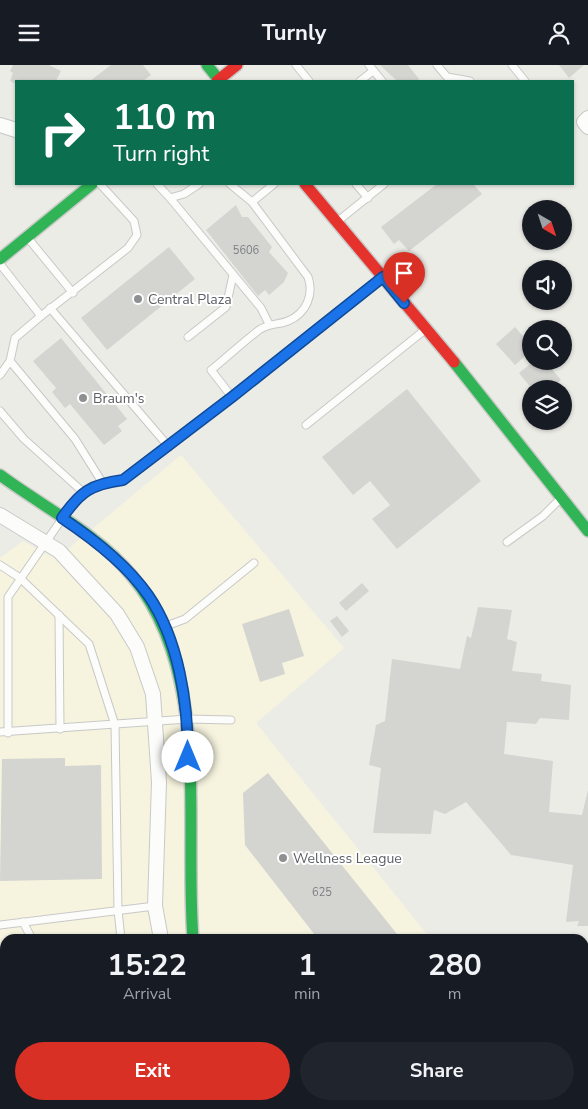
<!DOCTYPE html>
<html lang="en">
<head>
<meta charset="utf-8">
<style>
	body { margin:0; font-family:"Nunito Sans",sans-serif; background:#20242c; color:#f1f3f6; height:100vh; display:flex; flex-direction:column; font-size:19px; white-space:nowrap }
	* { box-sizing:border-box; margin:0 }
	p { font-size:16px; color:#9ea1a6 }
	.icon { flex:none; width:28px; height:28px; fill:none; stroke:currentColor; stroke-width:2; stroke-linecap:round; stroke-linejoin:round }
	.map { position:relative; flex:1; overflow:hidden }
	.sheet { position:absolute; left:0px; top:869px; width:589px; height:176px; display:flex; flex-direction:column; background:#171b24; border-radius:15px 15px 0 0; box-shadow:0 1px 4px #0004 }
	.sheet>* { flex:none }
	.hud { position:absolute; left:15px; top:15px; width:559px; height:105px; border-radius:0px; box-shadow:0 1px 4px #0004; background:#0b6e4f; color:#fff; overflow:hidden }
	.needle { width:32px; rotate:141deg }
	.buttons { position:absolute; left:522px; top:135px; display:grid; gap:10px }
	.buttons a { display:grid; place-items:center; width:50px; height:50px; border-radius:50%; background:#171b24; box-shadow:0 1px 4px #0004; font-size:25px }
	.pin { position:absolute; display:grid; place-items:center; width:42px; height:42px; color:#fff; margin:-51px -21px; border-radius:50% 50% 50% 0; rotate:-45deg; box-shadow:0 0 5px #0007 }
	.pin .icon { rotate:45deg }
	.me { position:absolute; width:55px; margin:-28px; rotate:0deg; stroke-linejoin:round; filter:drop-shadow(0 0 4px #0008) }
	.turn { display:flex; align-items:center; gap:18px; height:105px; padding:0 15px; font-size:22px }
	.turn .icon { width:65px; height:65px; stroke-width:2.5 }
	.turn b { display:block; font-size:35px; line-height:42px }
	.eta { display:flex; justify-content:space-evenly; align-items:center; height:85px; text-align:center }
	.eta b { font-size:30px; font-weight:700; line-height:35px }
	.button { display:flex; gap:10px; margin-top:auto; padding:10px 15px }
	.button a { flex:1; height:58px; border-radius:30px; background:#d93025; color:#fff; font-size:20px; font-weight:700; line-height:58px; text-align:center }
	.button a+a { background:#20242c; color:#f1f3f6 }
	header { display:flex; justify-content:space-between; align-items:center; height:65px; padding:0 15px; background:#171b24; font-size:22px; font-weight:700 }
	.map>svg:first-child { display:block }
	.commercial { fill:#f6f4df }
	.building { fill:#d4d4d1 }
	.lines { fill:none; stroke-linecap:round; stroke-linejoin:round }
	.lane-casing { stroke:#c8c9c7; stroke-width:9 }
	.street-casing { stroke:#c8c9c7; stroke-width:16 }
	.fast-casing { stroke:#c9c9c8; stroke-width:14 }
	.jam-casing { stroke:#c9c9c8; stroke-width:14 }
	.lane { stroke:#fcfcfb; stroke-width:7 }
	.street { stroke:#fcfcfb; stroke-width:14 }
	.fast { stroke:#30b455; stroke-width:11 }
	.jam { stroke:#e5322d; stroke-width:11 }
	.route-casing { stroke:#114b97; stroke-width:12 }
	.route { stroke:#1a73e8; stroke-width:9 }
	.poi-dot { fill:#8e9092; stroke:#fff; stroke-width:2 }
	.labels { text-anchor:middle; stroke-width:4; stroke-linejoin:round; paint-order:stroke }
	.number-label { font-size:11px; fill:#7b7e81 }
	.poi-label { font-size:14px; fill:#5c5f65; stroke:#fff; text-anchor:start }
</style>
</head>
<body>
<header><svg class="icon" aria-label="menu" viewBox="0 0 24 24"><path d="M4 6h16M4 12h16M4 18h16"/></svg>Turnly<svg class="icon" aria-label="person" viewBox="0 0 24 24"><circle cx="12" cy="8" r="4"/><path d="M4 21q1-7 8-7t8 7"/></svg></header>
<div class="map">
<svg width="588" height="1044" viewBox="0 0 588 1044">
	<rect width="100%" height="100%" fill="#ecece7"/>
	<!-- commercial -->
	<path class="commercial" d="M181 390 344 583 256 658 431 874H5V1040H527L524 1044H0V493L23 476 56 494Z"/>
	<!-- building -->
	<g class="building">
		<path d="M13 0H49L61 6 56 16H16V19L10 16 13 8 10 6Z"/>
		<path d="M111 0H143L151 10 143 16H90Z"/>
		<path d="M380 0H408L419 14 417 16H397Z"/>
		<path d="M559 0H584L569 13Z"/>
		<path d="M437 119H473L482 129 409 186 399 175 394 179 381 162Z"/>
		<path d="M236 140 242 152H248L272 182 269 187 288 208 284 217 269 230 265 225 258 231 206 165Z"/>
		<path d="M169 182 195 214 107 285 81 253Z"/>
		<path d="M515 262 531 280V286L515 300 496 279Z"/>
		<path d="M61 273 127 354 118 361 122 366 104 380 70 339 65 343 52 327 56 323 33 296Z"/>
		<path d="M534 296H545L561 315 550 324H532L519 308Z"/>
		<path d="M407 324 481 416 397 484 372 454 390 440 370 416 353 430 322 392Z"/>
		<path d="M362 518 369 526 346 546 339 538Z"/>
		<path d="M478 542 512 545 507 574 517 577 512 606 542 609 541 616 571 620 569 655 540 653 536 659 507 657 504 689 553 696 549 747 582 750 588 725V861H577L579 856 566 857 573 800 511 790 466 737 445 749 434 745 431 769 373 768 381 703 369 700 376 660 385 656 392 594 460 604 467 571 471 573Z"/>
		<path d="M289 544 304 591 282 598 285 609 260 617 242 559Z"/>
		<path d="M337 551 349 566 342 572 330 556Z"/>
		<path d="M65 693V701L101 700 102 814 0 816 2 694Z"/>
		<path d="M268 708 401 874H318L245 780 243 728Z"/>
		<path d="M5 888V1040H53V1044H0V892Z"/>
	</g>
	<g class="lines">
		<!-- lane casing -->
		<g class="lane-casing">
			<g id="lane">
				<path d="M296 0 309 16"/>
				<path d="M369 0 382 16"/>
				<path d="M437 0 447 12 470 16"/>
				<path d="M512 0 525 16"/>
				<path d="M360 16 373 6"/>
				<path d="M157 119 170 133 184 129 199 119"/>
				<path d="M230 119 252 137"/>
				<path d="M356 119 368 133"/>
				<path d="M170 133 261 243 269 259"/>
				<path d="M338 156 384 119"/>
				<path d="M27 172 73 228"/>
				<path d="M0 199 41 251 15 273 10 296 0 310"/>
				<path d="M50 243 169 382"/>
				<path d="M41 251 128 183 137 170 134 156 100 119"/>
				<path d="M188 272 226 242 233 210"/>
				<path d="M10 296 75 374 102 417"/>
				<path d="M232 332 211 305C227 292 242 278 259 265 269 258 278 260 288 256 307 248 314 229 308 212L252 137 274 119"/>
				<path d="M0 346 24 374 83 427 75 435 8 532V668"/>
				<path d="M306 360 426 264"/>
				<path d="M83 427 102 417 123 415 232 332 382 212"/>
				<path d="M507 477 543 451 561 433"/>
				<path d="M0 500 20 513 89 579 115 660 118 845 121 874"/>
				<path d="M59 550 60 664"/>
				<path d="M166 561 185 554 254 498"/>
				<path d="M0 667 188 654 231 655"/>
				<path d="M23 857 32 874"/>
				<path d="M0 860 155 841"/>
				<path d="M73 1040V1044"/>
				<path d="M194 1040 198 1044"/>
				<path d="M345 1044 346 1040"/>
			</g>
		</g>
		<!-- street casing -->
		<g class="street-casing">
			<g id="street">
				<path d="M588 53 584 57 588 62"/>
				<path d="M0 60 16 65"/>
				<path d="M0 450 59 486 117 549 137 582 153 629 159 717 155 841 161 874"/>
				<path d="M584 996 588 992"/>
				<path d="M256 1040 261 1044"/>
				<path d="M307 1040 314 1044"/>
				<path d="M521 1044 526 1040"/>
				<path d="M574 1044 579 1040"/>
			</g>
		</g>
		<!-- fast casing -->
		<g class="fast-casing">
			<g id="fast">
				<path d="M207 0 220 16"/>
				<path d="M0 194 92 119"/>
				<path d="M454 297 588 466"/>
				<path d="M0 410C43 442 98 469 132 511 212 608 184 756 193 874"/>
			</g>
		</g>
		<!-- jam casing -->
		<g class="jam-casing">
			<g id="jam">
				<path d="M217 16 237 0"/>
				<path d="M305 119 454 297"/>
			</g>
		</g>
		<!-- lane -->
		<use href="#lane" class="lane"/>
		<!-- street -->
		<use href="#street" class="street"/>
		<!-- fast -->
		<use href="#fast" class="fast"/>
		<!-- jam -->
		<use href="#jam" class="jam"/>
	</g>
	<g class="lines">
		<!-- route casing -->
		<g class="route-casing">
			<path id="route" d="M188 692C188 638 179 575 148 530 127 500 92 473 62 453 80 427 91 419 123 415L232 332 383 212 404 238"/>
		</g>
		<!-- route -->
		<use href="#route" class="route"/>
	</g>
	<!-- markers -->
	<g class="poi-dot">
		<circle cx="138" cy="234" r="5"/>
		<circle cx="83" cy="333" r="5"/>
		<circle cx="283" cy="793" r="5"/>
	</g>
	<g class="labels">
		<!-- number labels -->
		<g class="number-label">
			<text x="246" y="189">5606</text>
			<text x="322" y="831">625</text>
		</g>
		<!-- poi labels -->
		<g class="poi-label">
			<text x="148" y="239">Central Plaza</text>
			<text x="93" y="338">Braum's</text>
			<text x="293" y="798">Wellness League</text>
		</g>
	</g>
</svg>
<div class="buttons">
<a><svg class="needle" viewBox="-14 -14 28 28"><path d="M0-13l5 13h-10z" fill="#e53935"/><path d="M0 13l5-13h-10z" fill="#9ea1a6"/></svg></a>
<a><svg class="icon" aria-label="sound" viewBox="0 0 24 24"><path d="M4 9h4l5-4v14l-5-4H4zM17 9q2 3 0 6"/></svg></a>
<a><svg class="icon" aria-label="search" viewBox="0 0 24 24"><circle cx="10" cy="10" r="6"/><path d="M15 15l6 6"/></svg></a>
<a><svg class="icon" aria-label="layers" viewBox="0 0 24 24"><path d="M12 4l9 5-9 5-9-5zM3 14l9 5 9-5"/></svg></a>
</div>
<div class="pin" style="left:404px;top:238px;background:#d93025"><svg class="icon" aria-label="arrive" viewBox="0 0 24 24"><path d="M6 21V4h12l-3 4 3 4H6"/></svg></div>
<svg class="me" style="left:188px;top:692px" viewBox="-20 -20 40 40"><circle r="19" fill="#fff"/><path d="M0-13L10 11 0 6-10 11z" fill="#1a73e8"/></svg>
<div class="hud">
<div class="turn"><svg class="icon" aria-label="right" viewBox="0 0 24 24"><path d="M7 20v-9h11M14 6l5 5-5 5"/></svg><div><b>110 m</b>Turn right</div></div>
</div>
<section class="sheet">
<div class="eta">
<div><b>15:22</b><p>Arrival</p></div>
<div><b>1</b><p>min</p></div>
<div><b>280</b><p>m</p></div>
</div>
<div class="button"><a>Exit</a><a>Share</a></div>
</section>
</div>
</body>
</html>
